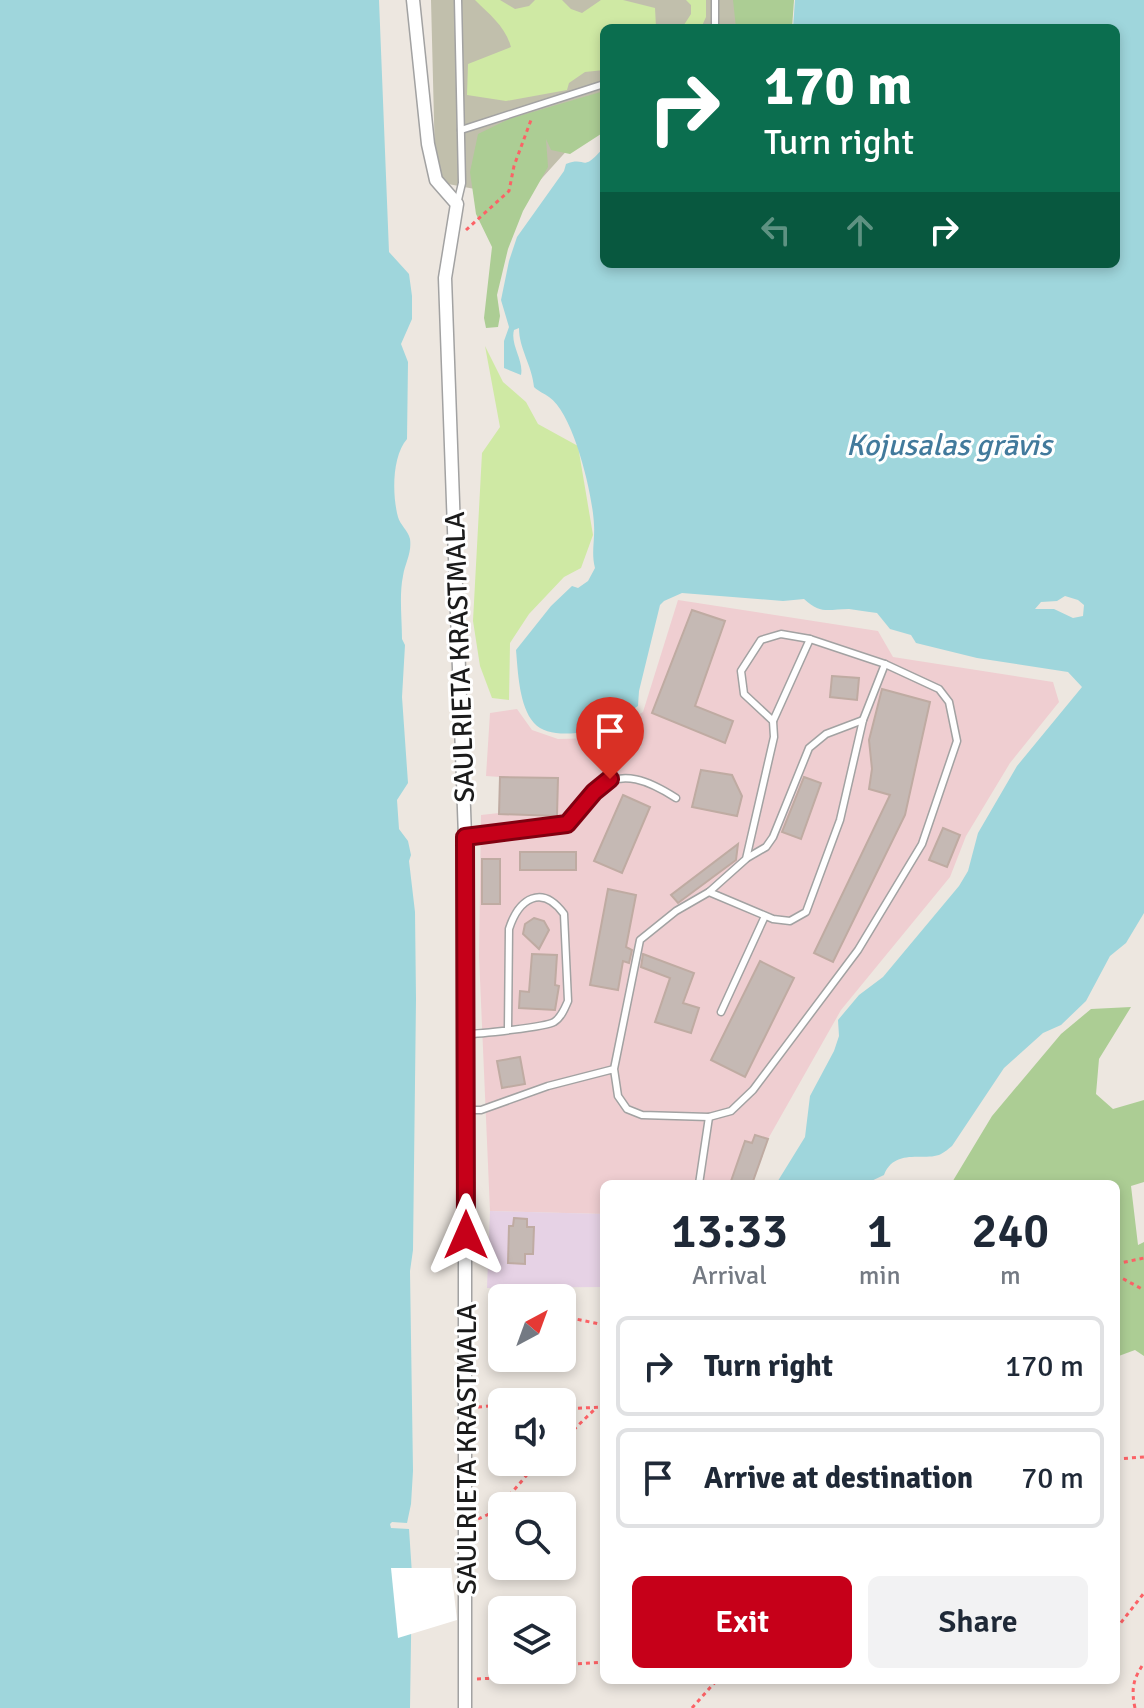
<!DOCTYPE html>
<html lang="en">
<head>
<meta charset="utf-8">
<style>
	body { margin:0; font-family:Signika,sans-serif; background:#f2f2f3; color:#1f2937; height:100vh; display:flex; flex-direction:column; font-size:30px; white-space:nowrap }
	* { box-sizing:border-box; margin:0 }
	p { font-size:26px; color:#747a83 }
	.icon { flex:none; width:44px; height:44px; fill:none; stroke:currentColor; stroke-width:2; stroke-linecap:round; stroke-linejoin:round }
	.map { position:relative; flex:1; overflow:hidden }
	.details { position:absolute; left:600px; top:1180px; width:520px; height:504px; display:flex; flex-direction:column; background:#fff; border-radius:12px; box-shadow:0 4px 12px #0003 }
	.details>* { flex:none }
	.hud { position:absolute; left:600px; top:24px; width:520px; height:244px; border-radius:12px; box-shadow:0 4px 12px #0003; background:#0b6e4f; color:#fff; overflow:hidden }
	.needle { width:52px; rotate:41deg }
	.fabs { position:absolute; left:488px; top:1284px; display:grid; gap:16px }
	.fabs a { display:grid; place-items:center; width:88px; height:88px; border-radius:12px; background:#fff; box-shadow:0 4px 12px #0003; font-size:40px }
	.pin { position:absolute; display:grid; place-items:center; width:68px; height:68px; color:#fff; margin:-82px -34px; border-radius:50% 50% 50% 0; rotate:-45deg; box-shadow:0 0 8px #0007 }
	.pin .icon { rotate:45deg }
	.me { position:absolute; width:88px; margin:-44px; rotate:0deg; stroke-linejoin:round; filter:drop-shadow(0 0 6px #0008) }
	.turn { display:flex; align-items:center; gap:28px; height:168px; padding:0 32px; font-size:36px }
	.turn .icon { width:104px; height:104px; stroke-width:2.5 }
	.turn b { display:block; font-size:56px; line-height:68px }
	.lanes { display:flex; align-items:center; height:76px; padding:0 32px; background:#0003; justify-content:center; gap:40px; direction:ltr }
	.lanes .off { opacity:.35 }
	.eta { display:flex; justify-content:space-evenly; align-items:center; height:136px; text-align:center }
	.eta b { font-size:48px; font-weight:600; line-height:56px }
	.action { display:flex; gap:16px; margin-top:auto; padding:16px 32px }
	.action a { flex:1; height:92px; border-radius:12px; background:#c60019; color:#fff; font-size:32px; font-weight:600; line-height:92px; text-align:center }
	.action a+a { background:#f2f2f3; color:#1f2937 }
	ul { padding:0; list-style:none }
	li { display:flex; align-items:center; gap:24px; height:100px; margin:0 16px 12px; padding:0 16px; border:4px solid #e0e1e3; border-radius:12px }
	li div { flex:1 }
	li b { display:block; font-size:30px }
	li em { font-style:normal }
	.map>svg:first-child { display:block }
	.commercial { fill:#efced1 }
	.industrial { fill:#e6d2e5 }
	.construction { fill:#c1bfac }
	.grass { fill:#cfe9a4 }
	.forest { fill:#accd94 }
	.water { fill:#9fd6dc; fill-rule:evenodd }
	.pier { fill:#fff }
	.building { fill:#c5b9b4; stroke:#bfaba2; stroke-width:2 }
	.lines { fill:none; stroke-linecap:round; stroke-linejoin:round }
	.lane-casing { stroke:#a2a2a2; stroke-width:9 }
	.street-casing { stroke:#a2a2a2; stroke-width:15 }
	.path { stroke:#fc6266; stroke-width:3; stroke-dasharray:4 4; stroke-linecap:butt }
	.lane { stroke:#fff; stroke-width:6 }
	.street { stroke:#fff; stroke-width:12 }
	.route-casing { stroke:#810010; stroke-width:20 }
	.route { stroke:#c60019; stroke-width:14 }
	.labels { text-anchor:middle; stroke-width:6; stroke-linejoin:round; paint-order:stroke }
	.street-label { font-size:28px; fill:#1b1b1b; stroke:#fff }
	.water-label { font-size:30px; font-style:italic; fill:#427a9c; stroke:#fff }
</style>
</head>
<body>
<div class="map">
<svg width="1144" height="1708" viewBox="0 0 1144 1708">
	<rect width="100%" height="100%" fill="#ede7e0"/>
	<!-- commercial -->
	<path class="commercial" d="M678 600 878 631 893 657 1053 682 1059 702 1010 763 966 836 950 877 841 1010 768 1139 752 1184H604V1214L490 1211 479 956 481 815 499 813 500 777 486 776 490 713 517 709 532 730 558 739 598 738 643 712Z"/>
	<!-- industrial -->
	<path class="industrial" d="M490 1211 604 1214V1287L487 1288Z"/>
	<!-- construction -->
	<path class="construction" d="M431 0H786L782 28H604V131L571 146 524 198 448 184 439 173 435 160Z"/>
	<!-- grass -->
	<g class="grass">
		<path d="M475 0H500L515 9 529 6 535 0H562L571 9 582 13 601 0H623L655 8 656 27 678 28H604V70L585 72 569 83 567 90 506 101 467 95 468 64 511 47C505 26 490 15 475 0Z"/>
		<path d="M686 0H706V17L701 28H682L691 14V5Z"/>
		<path d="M485 346 503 382 526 402 538 424 578 446 593 535 581 568 564 577 529 614 510 643 509 700 492 698 480 666 473 621 482 453 500 427Z"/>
	</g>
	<!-- forest -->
	<g class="forest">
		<path d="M733 0H794L792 28H736Z"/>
		<path d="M604 91V132L570 154 551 150 546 139 548 167 523 211 508 249 497 295 500 316 498 327 486 328 484 318 492 247 476 214 470 172 478 134 509 119Z"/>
		<path d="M1131 1007 1099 1059 1096 1094 1113 1109 1144 1100V1182L1131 1186 1138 1245 1144 1242V1356L1135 1350 1116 1357V1184H951L992 1116 1061 1034 1091 1009Z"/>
	</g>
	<!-- water -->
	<g class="water">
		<path d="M0 0H379L389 252 409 274 412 296V319L401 344 408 362 407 439C392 456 392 495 398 517 400 525 408 530 410 539 412 553 405 563 403 576 399 595 402 619 402 639L405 645 402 697 408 783 397 800 399 829 408 841 411 855 409 861 415 912 416 999 413 1250 410 1271 413 1471 411 1504 407 1523 392 1522 390 1524 391 1528 409 1529 412 1574 410 1708H0Z"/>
		<path d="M795 0H1144V913L1126 943 1110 956 1086 1001 1061 1025 1043 1033 1004 1068 952 1146C948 1149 945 1152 941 1154 925 1162 895 1147 884 1175L865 1184H776L805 1137 810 1096 834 1051 839 1036 838 1020 859 995 883 977 959 886 968 871 978 833 1017 766 1082 687 1068 672 977 658 916 643 911 635 890 629 877 613C867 612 858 610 849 609 829 609 821 615 804 599L783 601 682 593 664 601 660 605 639 691 638 706C628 712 617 723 606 726 587 733 549 740 534 723 519 706 518 672 516 650L551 606 572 586 578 588 588 581 595 568C591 553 595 540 594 525 593 496 574 414 549 397 544 393 539 392 534 387 532 365 519 349 519 328L514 330C510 345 524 360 521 375L504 368V341L509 327 501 300 509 261 517 237 564 171 566 164C588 155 580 175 604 147V264H1116V28H793ZM1065 596 1078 600 1084 605 1083 616 1073 618 1054 609H1035L1041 602 1057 601Z"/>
	</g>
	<!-- pier -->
	<path class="pier" d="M391 1568H451L457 1620 398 1638Z"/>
	<!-- building -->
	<g class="building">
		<path d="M692 610 725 621 695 706 733 721 725 743 652 713Z"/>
		<path d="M832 676 859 678 857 700 830 697Z"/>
		<path d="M882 689 930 702 905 815 833 962 814 953 890 795 869 789 872 769 869 740Z"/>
		<path d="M701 770 732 775 742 796 737 816 692 807Z"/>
		<path d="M500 777 558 778 557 816 499 814Z"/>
		<path d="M804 777 821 783 801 839 782 832Z"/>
		<path d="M623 795 650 807 622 873 594 861Z"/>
		<path d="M943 828 960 835 947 867 929 860Z"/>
		<path d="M738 844 736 860 678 903 671 895Z"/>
		<rect x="520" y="852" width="56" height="18"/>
		<rect x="482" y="859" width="18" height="45"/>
		<path d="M608 889 636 895 626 947 632 950 629 963 623 961 618 990 590 985Z"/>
		<path d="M534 918 544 921 549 930 539 949 523 934 525 924Z"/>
		<path d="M532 954 557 955 555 985 559 986 555 1010 519 1008 520 991 529 992Z"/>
		<path d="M643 954 694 973 683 1003 699 1008 691 1033 655 1022 670 978 641 967Z"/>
		<path d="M760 961 794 978 745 1077 711 1060Z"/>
		<path d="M520 1057 525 1084 502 1088 497 1061Z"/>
		<path d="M755 1135 768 1139 752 1184H730L745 1141 752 1143Z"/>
		<path d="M514 1218 527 1219V1227H534L533 1254H525V1264L508 1263 509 1226H513Z"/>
	</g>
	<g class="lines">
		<!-- lane casing -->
		<g class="lane-casing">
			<g id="lane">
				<path d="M715 28V0"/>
				<path d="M461 130 604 84"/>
				<path d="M457 204 462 183 458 0"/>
				<path d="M773 721 810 639"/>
				<path d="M465 837 567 824C578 814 585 800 596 790 621 767 651 782 676 798"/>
				<path d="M747 858 766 847 773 837 809 748 826 734 863 720"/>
				<path d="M709 892 773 919 790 921 806 912 840 820 863 720 885 664"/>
				<path d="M721 1012 765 916"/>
				<path d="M466 1034C479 1034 546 1027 554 1022 561 1018 565 1008 568 1001L564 914C542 884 519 898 509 929L508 1029"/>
				<path d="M466 1110H481L548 1086 614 1069 640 940 676 911 709 892 746 859 774 737 773 721 744 694 741 671 761 640 781 634 810 639 885 664 939 689 949 702 957 741 922 844 858 950 753 1090 731 1111 709 1117 642 1115 627 1109 618 1096 614 1069"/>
				<path d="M699 1184 709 1117"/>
			</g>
		</g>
		<!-- street casing -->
		<g class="street-casing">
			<path id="street" d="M413 0 428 144 436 180 457 204 445 278 465 837V1708"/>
		</g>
		<!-- path -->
		<g class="path">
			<path d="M466 230 509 191 514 166 531 120"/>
			<path d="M1116 1264 1144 1258"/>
			<path d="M1116 1275 1144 1290"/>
			<path d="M562 1316 604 1325"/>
			<path d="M514 1402 519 1400 537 1402"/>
			<path d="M478 1407 502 1405"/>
			<path d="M562 1409 604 1407"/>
			<path d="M562 1441 595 1409"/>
			<path d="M1116 1459 1144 1457"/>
			<path d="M478 1519 496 1511 538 1462"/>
			<path d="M1116 1629 1144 1593"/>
			<path d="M562 1665 604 1662"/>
			<path d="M477 1679 497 1678 515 1670"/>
			<path d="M692 1708 717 1680"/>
			<path d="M1135 1708C1131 1689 1133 1679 1144 1663"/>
		</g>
		<!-- lane -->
		<use href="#lane" class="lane"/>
		<!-- street -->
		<use href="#street" class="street"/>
	</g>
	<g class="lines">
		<!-- route casing -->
		<g class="route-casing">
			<path id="route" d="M466 1235 465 837 567 824 594 792 610 779"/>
		</g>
		<!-- route -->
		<use href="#route" class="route"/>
	</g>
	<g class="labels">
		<!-- street labels -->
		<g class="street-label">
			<text transform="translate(459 657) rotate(-92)" y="10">SAULRIETA KRASTMALA</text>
			<text transform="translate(466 1449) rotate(-90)" y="10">SAULRIETA KRASTMALA</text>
		</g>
		<!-- water labels -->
		<g class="water-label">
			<text x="949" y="455">Kojusalas grāvis</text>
		</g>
	</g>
</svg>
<div class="fabs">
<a><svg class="needle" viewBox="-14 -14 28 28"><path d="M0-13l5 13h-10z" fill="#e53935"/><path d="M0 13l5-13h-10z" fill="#747a83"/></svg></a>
<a><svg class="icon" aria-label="sound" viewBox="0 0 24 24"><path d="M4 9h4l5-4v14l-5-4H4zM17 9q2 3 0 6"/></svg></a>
<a><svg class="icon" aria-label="search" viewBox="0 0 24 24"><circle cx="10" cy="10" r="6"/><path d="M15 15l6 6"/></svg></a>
<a><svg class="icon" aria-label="layers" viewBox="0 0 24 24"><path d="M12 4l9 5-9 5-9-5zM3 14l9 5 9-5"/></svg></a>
</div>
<div class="pin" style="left:610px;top:779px;background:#d93025"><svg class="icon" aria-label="arrive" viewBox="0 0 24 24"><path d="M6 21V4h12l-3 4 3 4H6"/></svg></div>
<svg class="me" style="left:466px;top:1235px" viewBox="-20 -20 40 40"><path d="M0-17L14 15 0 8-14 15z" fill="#c60019" stroke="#fff" stroke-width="4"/></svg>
<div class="hud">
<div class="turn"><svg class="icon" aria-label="right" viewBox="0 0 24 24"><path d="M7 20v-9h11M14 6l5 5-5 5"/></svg><div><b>170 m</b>Turn right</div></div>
<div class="lanes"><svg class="icon off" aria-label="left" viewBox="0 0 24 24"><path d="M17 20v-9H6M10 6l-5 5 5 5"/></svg><svg class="icon off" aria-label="ahead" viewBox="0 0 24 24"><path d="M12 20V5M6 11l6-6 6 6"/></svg><svg class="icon" aria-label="right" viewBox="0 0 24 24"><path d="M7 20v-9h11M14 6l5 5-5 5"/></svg></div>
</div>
<section class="details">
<div class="eta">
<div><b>13:33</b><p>Arrival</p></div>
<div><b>1</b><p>min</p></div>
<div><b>240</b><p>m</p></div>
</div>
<ul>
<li><svg class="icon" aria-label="right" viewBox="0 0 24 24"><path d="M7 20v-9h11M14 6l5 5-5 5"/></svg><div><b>Turn right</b></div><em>170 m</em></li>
<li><svg class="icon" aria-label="arrive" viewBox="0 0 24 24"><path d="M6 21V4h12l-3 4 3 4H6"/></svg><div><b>Arrive at destination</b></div><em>70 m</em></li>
</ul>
<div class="action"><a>Exit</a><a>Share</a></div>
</section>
</div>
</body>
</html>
